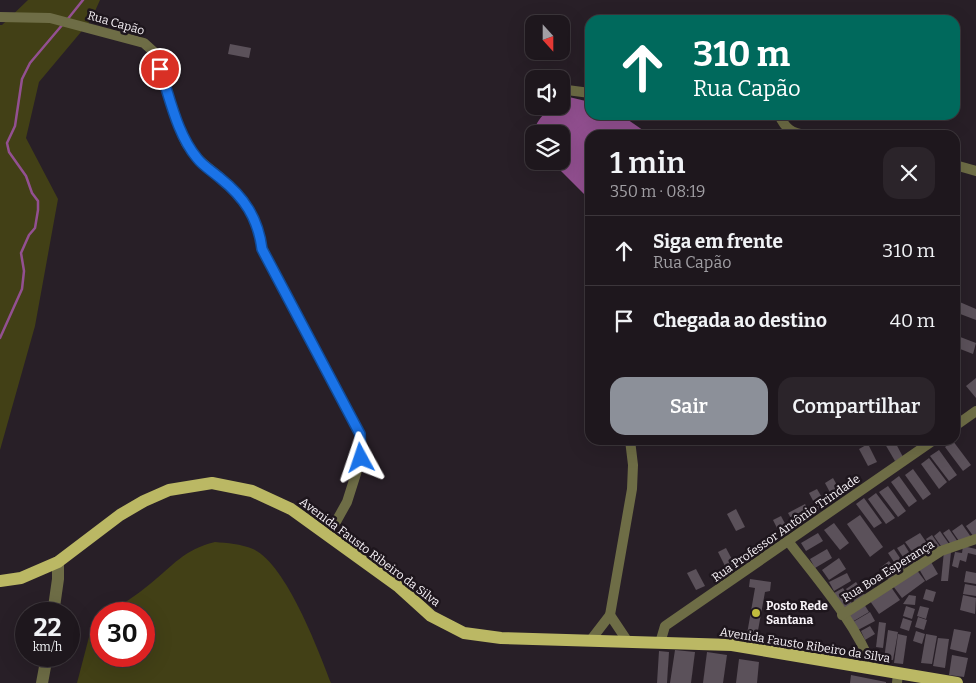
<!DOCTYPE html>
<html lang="pt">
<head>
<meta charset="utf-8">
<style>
	body { margin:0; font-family:Bitter,serif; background:#2b242a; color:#f1f3f6; height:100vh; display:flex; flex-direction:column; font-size:19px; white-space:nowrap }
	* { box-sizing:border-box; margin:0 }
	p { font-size:16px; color:#a19fa4 }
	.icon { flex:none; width:28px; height:28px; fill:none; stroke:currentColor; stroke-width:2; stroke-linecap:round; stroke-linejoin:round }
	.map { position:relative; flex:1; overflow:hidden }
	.drawer { position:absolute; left:585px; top:130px; width:375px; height:315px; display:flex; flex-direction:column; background:#1e171d; border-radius:15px; box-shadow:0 5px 20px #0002,0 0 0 1px #3c363b }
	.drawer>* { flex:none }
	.hud { position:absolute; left:585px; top:15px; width:375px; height:105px; border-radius:15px; box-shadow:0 5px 20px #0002,0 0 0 1px #3c363b; background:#00695c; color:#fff; overflow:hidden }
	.needle { width:32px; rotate:159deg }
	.tools { position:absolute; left:525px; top:15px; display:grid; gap:10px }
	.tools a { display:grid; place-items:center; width:45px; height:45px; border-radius:10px; background:#1e171d; box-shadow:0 5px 20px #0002,0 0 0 1px #3c363b; font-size:25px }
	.speed { position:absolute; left:15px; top:602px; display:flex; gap:10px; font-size:25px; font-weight:700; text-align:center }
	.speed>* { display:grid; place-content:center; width:65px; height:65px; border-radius:50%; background:#1e171d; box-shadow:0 5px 20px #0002,0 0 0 1px #3c363b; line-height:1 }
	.speed small { font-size:12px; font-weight:400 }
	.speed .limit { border:8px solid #d22; background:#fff; color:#111 }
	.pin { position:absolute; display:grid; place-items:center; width:42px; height:42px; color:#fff; margin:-21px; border:2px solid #fff; border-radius:50%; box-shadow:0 1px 5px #0007 }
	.me { position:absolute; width:55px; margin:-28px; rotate:355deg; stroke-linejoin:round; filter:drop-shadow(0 0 4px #0008) }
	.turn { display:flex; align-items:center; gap:18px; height:105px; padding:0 25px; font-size:22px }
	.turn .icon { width:65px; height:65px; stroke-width:2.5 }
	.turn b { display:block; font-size:35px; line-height:42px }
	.round { display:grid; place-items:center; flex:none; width:52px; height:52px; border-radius:15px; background:#2b242a }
	.head { display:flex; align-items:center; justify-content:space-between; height:85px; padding:0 25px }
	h1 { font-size:30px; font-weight:600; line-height:38px }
	.cta { display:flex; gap:10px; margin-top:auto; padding:10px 25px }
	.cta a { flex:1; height:58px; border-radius:15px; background:#8c9099; color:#fff; font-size:20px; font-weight:600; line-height:58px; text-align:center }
	.cta a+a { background:#2b242a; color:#f1f3f6 }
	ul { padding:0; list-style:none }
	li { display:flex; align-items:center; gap:15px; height:70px; padding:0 25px; border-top:1px solid #3c363b }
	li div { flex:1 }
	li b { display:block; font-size:19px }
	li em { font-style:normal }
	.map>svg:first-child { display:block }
	.green { fill:#424016 }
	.water { fill:#935091 }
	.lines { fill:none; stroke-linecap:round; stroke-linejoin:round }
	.stream { stroke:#935091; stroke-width:2.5 }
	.building { fill:#5b515a }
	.minor { stroke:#6e6d46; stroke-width:10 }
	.tertiary { stroke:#6e6d46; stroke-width:12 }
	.primary { stroke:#bbb864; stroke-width:12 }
	.route-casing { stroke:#114b97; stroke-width:12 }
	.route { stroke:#1a73e8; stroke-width:9 }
	.poi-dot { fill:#c3bd3e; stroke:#1e161d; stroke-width:2 }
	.labels { text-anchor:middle; stroke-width:5; stroke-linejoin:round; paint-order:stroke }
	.street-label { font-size:12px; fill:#f8f3f8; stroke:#1e161d }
	.poi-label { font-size:12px; font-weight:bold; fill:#f8f3f8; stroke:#1e161d; text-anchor:start }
</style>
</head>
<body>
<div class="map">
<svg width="976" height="683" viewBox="0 0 976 683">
	<rect width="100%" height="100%" fill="#281f27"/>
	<!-- green -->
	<g class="green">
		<path d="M28 0H100L91 20 39 82 26 138 58 199 35 326 0 450V25H2Z"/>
		<path d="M215 542C227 543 241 544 253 549 286 564 318 649 331 683H77L89 637 101 618V656H144V614H107C122 604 137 595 150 584 174 565 183 550 215 542Z"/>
	</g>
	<!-- water -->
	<path class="water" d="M569 97 590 102V115H621L650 135H590V200L551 161H561V134H534V144C532 125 539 119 551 107L561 106V101Z"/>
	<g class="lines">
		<!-- stream -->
		<g class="stream">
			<path d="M67 20 83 0"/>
			<path d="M0 338 22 289 24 271 21 253 29 235 35 228 38 210V201L32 193 26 176 9 152 7 143 15 126 22 79 30 63 63 24"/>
		</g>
	</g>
	<!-- building -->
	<g class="building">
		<path d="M230 44 251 48 249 58 228 54Z"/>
		<path d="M955 300 976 309V320L955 312Z"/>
		<path d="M955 335 976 343 973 354 955 347Z"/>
		<path d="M976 378V398L966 386Z"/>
		<path d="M894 440 903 457 895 461 885 444Z"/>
		<path d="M953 441 971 465 963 471 945 447Z"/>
		<path d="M868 444 877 462 868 466 859 449Z"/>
		<path d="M939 450 957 475 949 481 930 456Z"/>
		<path d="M929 458 947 482 939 489 921 464Z"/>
		<path d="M913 469 931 494 923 500 905 475Z"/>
		<path d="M899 476 917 501 909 507 891 482Z"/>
		<path d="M833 478 843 496 834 500 825 483Z"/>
		<path d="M888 486 906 511 898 517 879 492Z"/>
		<path d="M817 489 827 506 818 510 809 493Z"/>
		<path d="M876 493 895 518 886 524 868 499Z"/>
		<path d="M864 498 882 523 874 528 856 504Z"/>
		<path d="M805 504 810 512 793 522 788 513Z"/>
		<path d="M736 509 745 527 736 531 727 514Z"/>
		<path d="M860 515 883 547 870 557 847 524Z"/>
		<path d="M781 516 790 533 782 538 773 520Z"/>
		<path d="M976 519V540L966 526Z"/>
		<path d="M834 523 849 543 840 550 824 530Z"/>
		<path d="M962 524 971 537 961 544 952 531Z"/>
		<path d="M949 529 958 542 952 546 943 533Z"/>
		<path d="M940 531 949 544 943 549 934 536Z"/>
		<path d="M818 533 823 541 806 551 801 543Z"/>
		<path d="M920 533 933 552 918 560 905 542Z"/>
		<path d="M932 535 941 548 935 552 926 539Z"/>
		<path d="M904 544 915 562 909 566 897 548Z"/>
		<path d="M963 546 976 549V555L968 553 966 562 960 560 958 568 952 566 955 552 962 553Z"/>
		<path d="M726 548 735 565 727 570 718 552Z"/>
		<path d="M827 549 832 558 815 568 810 559Z"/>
		<path d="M894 549 906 567 900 571 888 553Z"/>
		<path d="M944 551 951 552 948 581H941Z"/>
		<path d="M839 558 846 569 829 580 822 570Z"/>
		<path d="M889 561 898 574 889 581 880 568Z"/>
		<path d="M931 562 938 574 926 581 919 569Z"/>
		<path d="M696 569 705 586 696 590 687 573Z"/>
		<path d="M916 569 925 581 902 598 893 586Z"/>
		<path d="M966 571 976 573V584L964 582Z"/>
		<path d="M847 573 851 581 834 591 829 582Z"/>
		<path d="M750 579 771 582 770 591 765 592 757 636 747 634 755 588 749 587Z"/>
		<path d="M856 582 865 595 855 602 846 589Z"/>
		<path d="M965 584 976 586V596L963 594Z"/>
		<path d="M891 587 900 600 879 614 870 601Z"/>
		<path d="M843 588 853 605 845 610 834 593Z"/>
		<path d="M926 589 936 592 933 602 923 599Z"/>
		<path d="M909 595 916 596 915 605 903 604Z"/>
		<path d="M963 595 976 598 975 614 960 610Z"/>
		<path d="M864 604 869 612 852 622 847 614Z"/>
		<path d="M906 606 915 609 912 619 903 616Z"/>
		<path d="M920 606 929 608 926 619 917 616Z"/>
		<path d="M870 612 875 621 858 630 853 622Z"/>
		<path d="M918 617 927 620 924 630 915 627Z"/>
		<path d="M903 618 912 621 909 631 900 628Z"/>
		<path d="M879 622 886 623 883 648 876 647Z"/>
		<path d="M870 626 875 634 865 640 861 631Z"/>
		<path d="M954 629 971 632 966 653 950 649Z"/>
		<path d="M888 630 898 632 893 660 884 659Z"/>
		<path d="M916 631 925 634 922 644 913 641Z"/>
		<path d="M898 634 907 636 903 664 894 663Z"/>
		<path d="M926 634 937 636 932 664 921 663Z"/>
		<path d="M938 638 949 639 945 668 933 666Z"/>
		<path d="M675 650 695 652 691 683H670Z"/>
		<path d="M659 651 669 652 667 683H657Z"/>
		<path d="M707 652 727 655 723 683H703Z"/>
		<path d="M952 655 968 658 964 677 949 675Z"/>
		<path d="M739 659 759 662 757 683H736Z"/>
		<path d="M851 675 886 682V683H850Z"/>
	</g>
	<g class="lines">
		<!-- minor -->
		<g class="minor">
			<path d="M0 17 50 18 144 43 154 52C164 80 173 118 186 143 195 159 208 167 221 178 244 198 258 219 262 249L360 434 361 458 347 502 328 536"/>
			<path d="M567 90 590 93"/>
			<path d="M779 115C785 128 791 133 806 135"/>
			<path d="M955 165 976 171"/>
			<path d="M955 426 976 411"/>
			<path d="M788 541C818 580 856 623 873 669"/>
			<path d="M610 615 628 642"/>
			<path d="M842 615 941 551 976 539"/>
			<path d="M590 641 610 615 632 489 633 465 630 440"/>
			<path d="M660 643 665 626 934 440"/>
			<path d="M897 683 898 673"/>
		</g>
		<!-- tertiary -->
		<g class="tertiary">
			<path d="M53 614 58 579V562"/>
			<path d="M42 683 47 656"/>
		</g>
		<!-- primary -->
		<path class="primary" d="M0 581 21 578 58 562 120 515 144 501 169 490 212 483 252 491 291 509 399 587 431 616 464 633 501 638 732 645 957 683"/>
	</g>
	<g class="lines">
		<!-- route casing -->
		<g class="route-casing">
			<path id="route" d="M160 69C170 98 177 134 197 158 203 166 212 171 220 178 244 197 258 218 262 249L360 434 361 458"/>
		</g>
		<!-- route -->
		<use href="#route" class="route"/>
	</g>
	<!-- markers -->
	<circle class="poi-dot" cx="756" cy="613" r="5"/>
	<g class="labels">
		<!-- street labels -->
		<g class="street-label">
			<text transform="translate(116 23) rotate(16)" y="4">Rua Capão</text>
			<text transform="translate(786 528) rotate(-35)" y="4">Rua Professor Antônio Trindade</text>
			<text transform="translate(370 552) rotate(37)" y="4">Avenida Fausto Ribeiro da Silva</text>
			<text transform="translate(888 571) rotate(-32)" y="4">Rua Boa Esperança</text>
			<text transform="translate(805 645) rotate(9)" y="4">Avenida Fausto Ribeiro da Silva</text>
		</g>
		<!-- poi labels -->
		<g class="poi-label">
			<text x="766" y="610">Posto Rede<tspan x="766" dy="14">Santana</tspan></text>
		</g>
	</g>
</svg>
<div class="tools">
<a><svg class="needle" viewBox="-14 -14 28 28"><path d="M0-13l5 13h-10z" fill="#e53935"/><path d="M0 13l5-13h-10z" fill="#a19fa4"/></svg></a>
<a><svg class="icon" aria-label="sound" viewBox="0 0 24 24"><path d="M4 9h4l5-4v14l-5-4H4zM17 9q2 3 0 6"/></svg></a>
<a><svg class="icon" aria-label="layers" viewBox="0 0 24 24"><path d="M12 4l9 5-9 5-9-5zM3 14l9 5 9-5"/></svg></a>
</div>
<div class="speed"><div>22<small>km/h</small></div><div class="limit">30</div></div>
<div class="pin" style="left:160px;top:69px;background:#d93025"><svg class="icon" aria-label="arrive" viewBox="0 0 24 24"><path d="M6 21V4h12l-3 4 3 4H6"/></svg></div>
<svg class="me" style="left:361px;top:458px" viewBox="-20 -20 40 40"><path d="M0-17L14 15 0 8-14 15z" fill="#1a73e8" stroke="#fff" stroke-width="4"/></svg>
<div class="hud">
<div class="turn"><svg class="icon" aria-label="ahead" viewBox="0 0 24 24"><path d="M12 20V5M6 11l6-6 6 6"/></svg><div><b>310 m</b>Rua Capão</div></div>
</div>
<section class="drawer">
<div class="head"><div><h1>1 min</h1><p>350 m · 08:19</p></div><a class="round"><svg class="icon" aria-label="close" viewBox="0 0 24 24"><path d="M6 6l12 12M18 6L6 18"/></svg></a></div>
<ul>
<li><svg class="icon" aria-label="ahead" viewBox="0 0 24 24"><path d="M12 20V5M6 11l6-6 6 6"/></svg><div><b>Siga em frente</b><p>Rua Capão</p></div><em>310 m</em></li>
<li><svg class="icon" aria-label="arrive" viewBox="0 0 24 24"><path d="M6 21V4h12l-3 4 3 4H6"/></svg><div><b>Chegada ao destino</b></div><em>40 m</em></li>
</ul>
<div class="cta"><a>Sair</a><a>Compartilhar</a></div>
</section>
</div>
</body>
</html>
